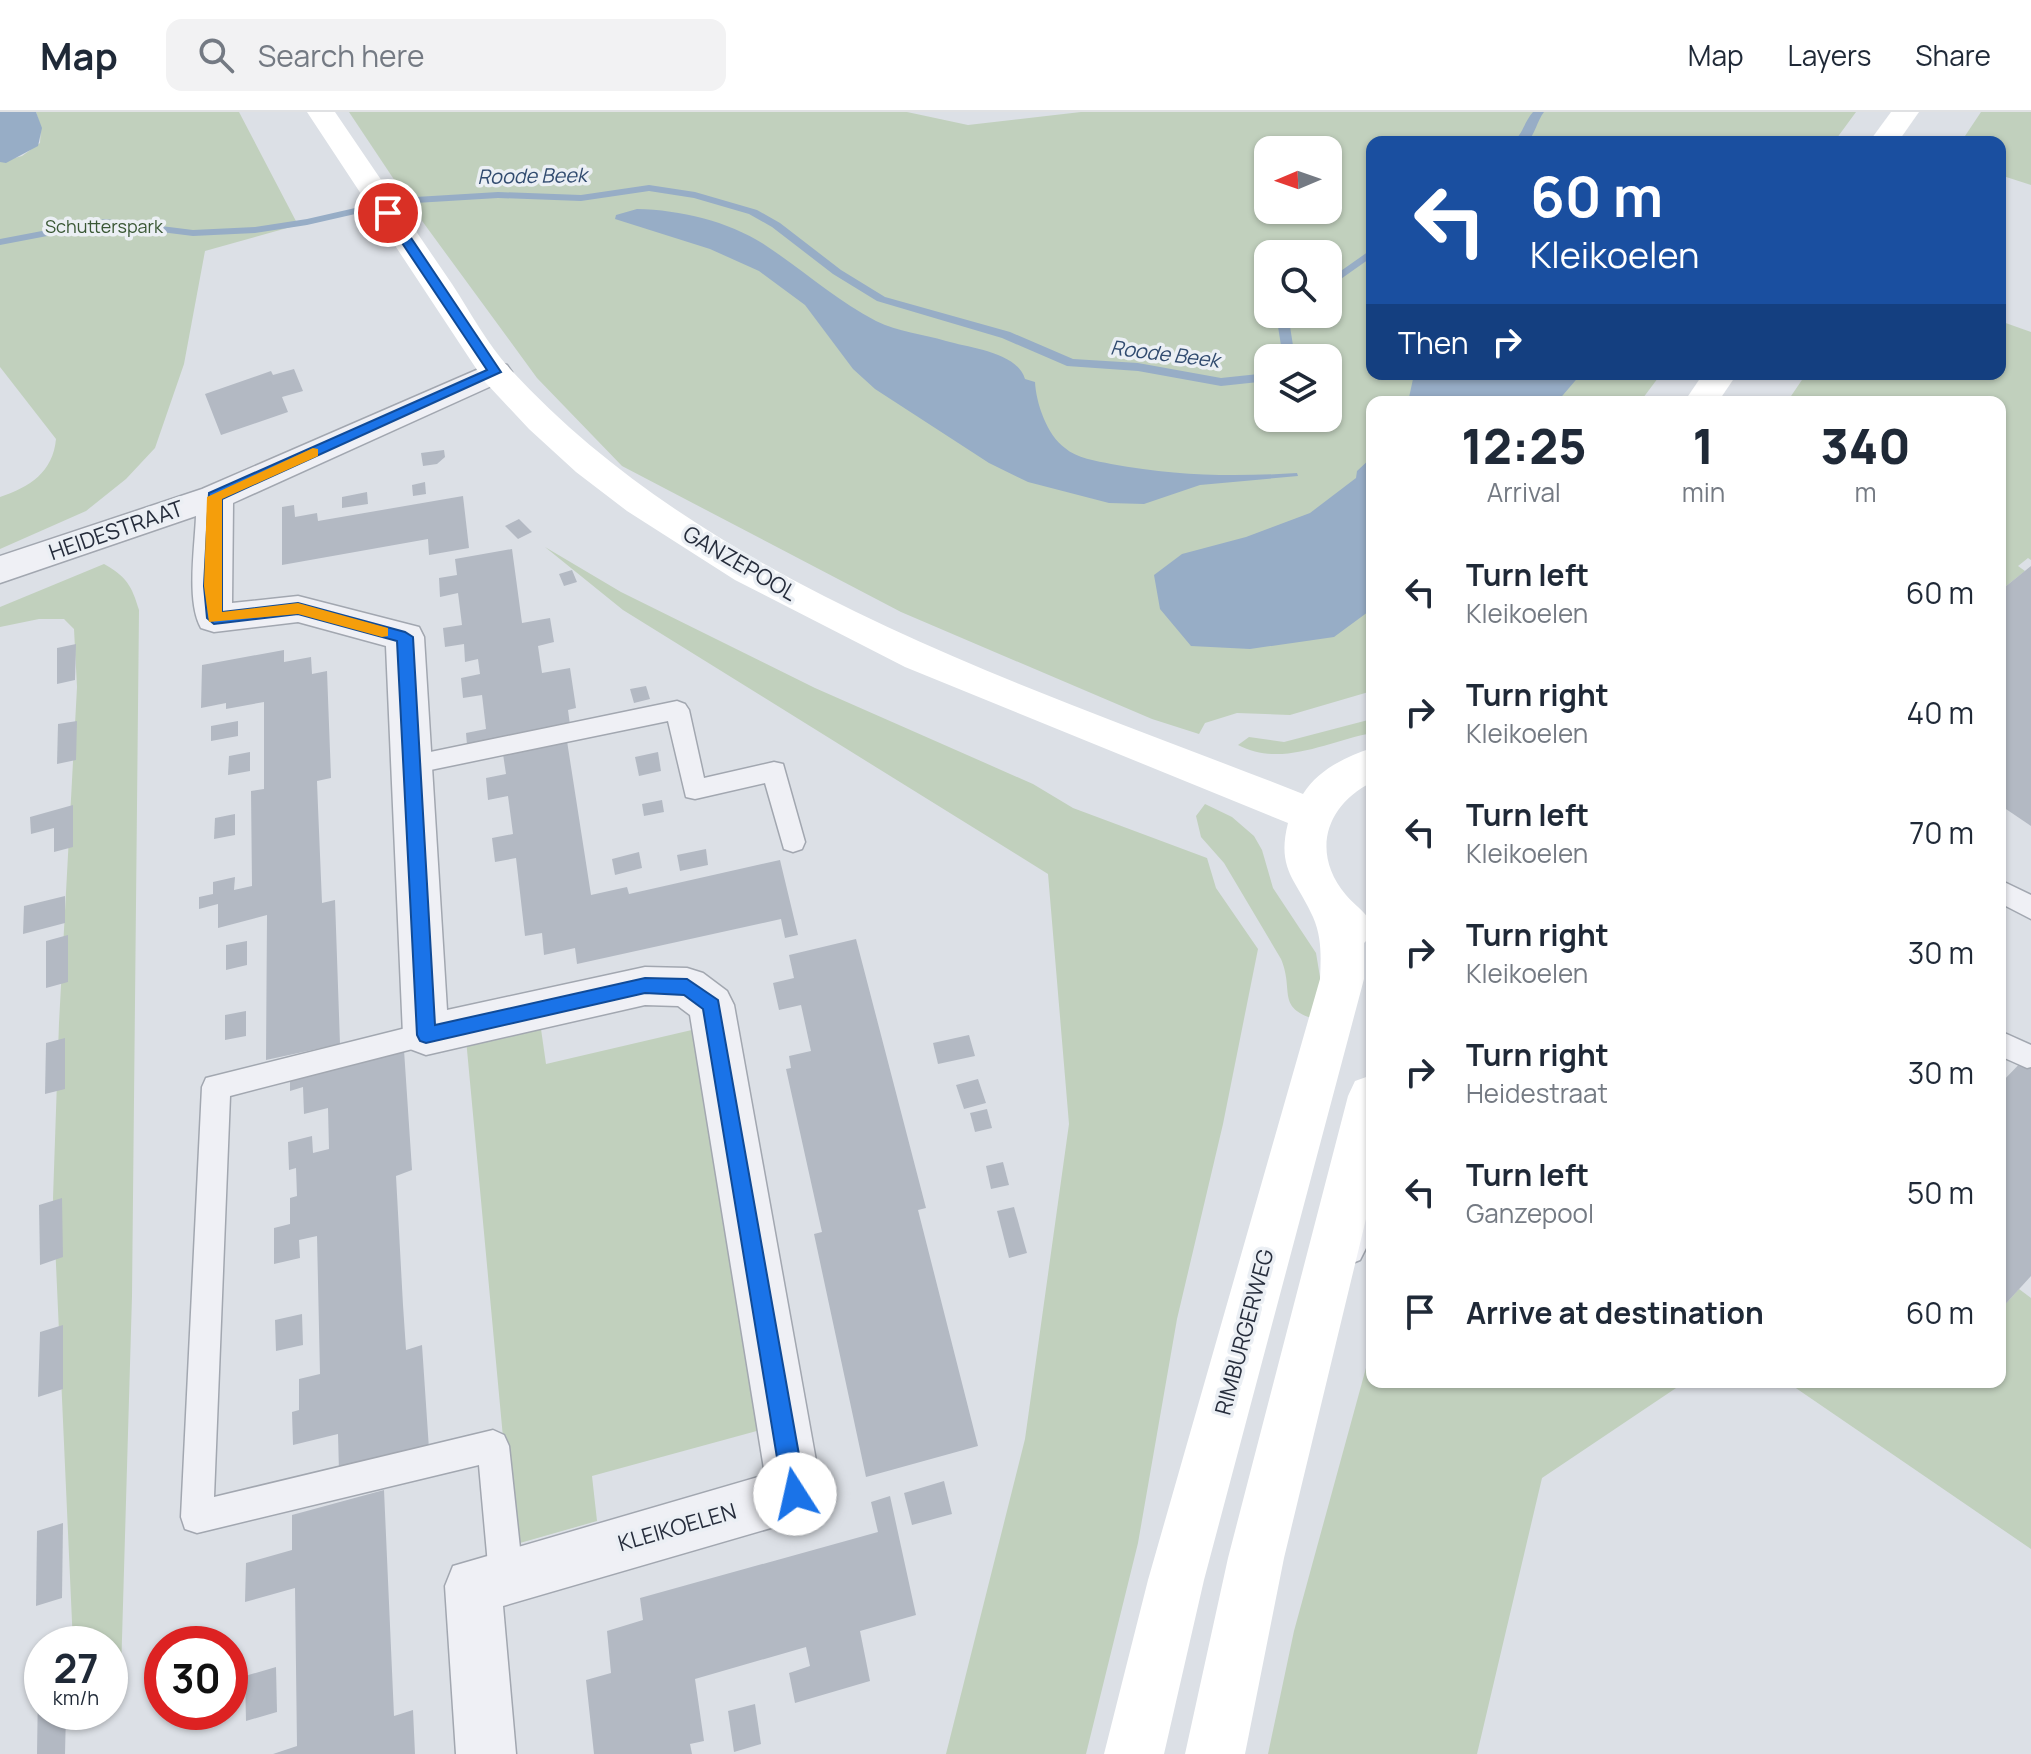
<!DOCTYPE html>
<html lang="en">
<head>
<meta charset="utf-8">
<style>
	body { margin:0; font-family:Manrope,sans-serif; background:#f2f2f3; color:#1f2937; height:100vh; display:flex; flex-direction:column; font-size:30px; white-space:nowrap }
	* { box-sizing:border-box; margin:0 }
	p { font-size:26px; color:#747a83 }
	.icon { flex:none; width:44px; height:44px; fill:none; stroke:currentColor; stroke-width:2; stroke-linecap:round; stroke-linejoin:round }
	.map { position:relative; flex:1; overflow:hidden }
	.details { position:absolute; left:1366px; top:284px; width:640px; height:992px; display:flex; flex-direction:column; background:#fff; border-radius:16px; box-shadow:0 2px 6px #0004 }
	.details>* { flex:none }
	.guide { position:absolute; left:1366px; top:24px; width:640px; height:244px; border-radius:16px; box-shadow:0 2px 6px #0004; background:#1a4fa0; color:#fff; overflow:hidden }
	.needle { width:52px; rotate:268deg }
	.tools { position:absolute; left:1254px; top:24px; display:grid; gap:16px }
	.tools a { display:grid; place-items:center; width:88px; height:88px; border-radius:16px; background:#fff; box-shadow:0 2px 6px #0004; font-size:40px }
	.speed { position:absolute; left:24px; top:1514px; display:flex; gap:16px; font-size:40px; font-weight:700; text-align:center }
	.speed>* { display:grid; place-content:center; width:104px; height:104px; border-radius:50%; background:#fff; box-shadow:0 2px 6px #0004; line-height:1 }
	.speed small { font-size:20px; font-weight:400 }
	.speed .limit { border:12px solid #d22; background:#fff; color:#111 }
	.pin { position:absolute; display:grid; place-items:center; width:68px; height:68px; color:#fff; margin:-34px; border:4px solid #fff; border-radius:50%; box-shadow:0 2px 8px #0007 }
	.me { position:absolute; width:88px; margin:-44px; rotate:350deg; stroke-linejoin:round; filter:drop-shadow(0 0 6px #0008) }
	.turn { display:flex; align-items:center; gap:28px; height:168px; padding:0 32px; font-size:36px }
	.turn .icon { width:104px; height:104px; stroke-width:2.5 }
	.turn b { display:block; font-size:56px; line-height:68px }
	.then { display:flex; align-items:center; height:76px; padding:0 32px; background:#0003; gap:16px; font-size:30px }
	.eta { display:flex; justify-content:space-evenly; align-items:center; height:136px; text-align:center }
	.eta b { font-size:48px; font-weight:800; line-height:56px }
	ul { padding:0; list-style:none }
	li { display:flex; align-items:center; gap:24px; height:120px; padding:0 32px }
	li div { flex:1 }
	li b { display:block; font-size:30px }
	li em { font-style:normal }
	header { display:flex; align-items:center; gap:48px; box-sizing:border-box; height:112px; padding:0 40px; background:#fff; border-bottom:2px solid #e0e1e3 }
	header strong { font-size:38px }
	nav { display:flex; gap:44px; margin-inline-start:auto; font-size:28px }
	.search { width:560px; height:72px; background:#f2f2f3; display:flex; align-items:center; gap:20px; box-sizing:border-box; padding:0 28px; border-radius:16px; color:#747a83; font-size:30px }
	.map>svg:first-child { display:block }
	.green { fill:#c1d0bd; fill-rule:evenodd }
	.water { fill:#97adc6 }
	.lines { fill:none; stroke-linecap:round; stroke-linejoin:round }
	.stream { fill:#97adc6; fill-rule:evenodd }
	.building { fill:#b3b9c3 }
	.lane-casing { stroke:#a2a7b0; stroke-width:3 }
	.street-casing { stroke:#a2a7b0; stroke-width:3 }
	.lane { fill:#eff0f5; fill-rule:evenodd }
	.street { fill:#eff0f5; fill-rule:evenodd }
	.secondary { fill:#fff; fill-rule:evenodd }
	.route { fill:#1a73e8; stroke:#114b97; stroke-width:2 }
	.slow { fill:#f59e0b }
	.labels { text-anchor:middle; stroke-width:7; stroke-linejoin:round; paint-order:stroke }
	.far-park-label { font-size:18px; fill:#395734; stroke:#ebeff4 }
	.far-water-label { font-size:20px; font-style:italic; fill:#314b6f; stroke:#ebeff4 }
	.street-label { font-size:22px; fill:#262d3c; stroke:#ebeff4 }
</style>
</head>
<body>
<header>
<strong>Map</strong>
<div class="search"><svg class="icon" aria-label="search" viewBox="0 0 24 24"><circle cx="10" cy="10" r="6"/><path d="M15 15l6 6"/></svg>Search here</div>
<nav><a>Map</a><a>Layers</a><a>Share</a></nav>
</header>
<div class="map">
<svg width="2031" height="1642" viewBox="0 0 2031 1642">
	<rect width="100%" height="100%" fill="#dce0e6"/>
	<!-- green -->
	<g class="green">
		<path d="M36 0H239L298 113 205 139 184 252 155 336 126 367 86 399 0 437V385C30 375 53 360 56 327L0 255V50L22 44 40 31 41 16Z"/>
		<path d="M349 0H907L968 13 1081 0H1856L1834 30H1372V262H1661L1640 290H1372V579L1290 603 1237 601 1205 611 1199 622 1152 607 901 500 622 354 537 266 417 102ZM1268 38H1328V98H1268ZM1268 142H1328V202H1268ZM1268 246H1328V306H1268Z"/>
		<path d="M1981 0H2031V73L2000 63V30H1961Z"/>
		<path d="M2000 209 2031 220V448L2028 446 2018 454 2025 459 2000 479V290H1787L1806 262H2000Z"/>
		<path d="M545 435 621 480 815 576 1033 672 1073 696 1207 746 1216 776 1258 837 1223 1012 1177 1207 1138 1431 1086 1642H946L1025 1327 1069 1012 1048 762 623 498Z"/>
		<path d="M104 452C126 464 132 474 139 498L132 1184 121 1561 111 1604 85 1612 79 1600H110V1532H73L53 1086 59 911 77 575 74 517 64 507H39L0 515V495Z"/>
		<path d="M1372 607V621C1328 629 1282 656 1238 633L1249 625 1284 630Z"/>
		<path d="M1205 692 1232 705 1254 724 1262 738 1273 776 1316 841 1321 871 1311 906C1277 894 1294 878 1281 847L1224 751 1201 725 1196 704Z"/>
		<path d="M540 910 546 952 696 917 771 1315 592 1364 597 1409 513 1433 466 927Z"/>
		<path d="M2019 1177 2031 1186V1437L1787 1270H2000V1198Z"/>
		<path d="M1372 1234V1270H1685L1542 1366 1477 1642H1268L1294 1519Z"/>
	</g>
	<!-- water -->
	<g class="water">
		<path d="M0 0H36L42 16 38 34 6 51 0 50Z"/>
		<path d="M637 97C681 98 728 109 765 133 803 158 836 188 876 209 898 220 923 222 946 229 970 236 1017 240 1025 267L1035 270C1036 291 1047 323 1065 336 1076 346 1097 349 1111 352 1176 364 1232 365 1297 361L1298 364 1200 373 1144 392 1109 391 1028 370 989 351 875 277 853 257 805 193 759 159 710 137 615 107 616 103Z"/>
		<path d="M1420 262H1581L1557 290H1408L1413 267Z"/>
		<path d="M1372 345V497L1334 525 1250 537 1191 534 1160 497 1154 463 1182 442 1246 425 1310 401 1356 366 1357 359Z"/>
	</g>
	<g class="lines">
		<!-- stream -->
		<g class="stream">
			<path d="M1533 0H1544C1537 9 1535 23 1527 30H1513C1523 22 1524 10 1533 0Z"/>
			<path d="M649 73 695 80 757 98 780 111 841 158 885 185 1010 220 1073 247 1138 251 1221 266 1268 261V269L1221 274 1138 259 1067 254 1002 226 877 189 833 162 772 115 749 102 694 86 649 79 581 89 498 86 399 92 307 113 255 121 193 124 105 113 0 133V127L105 107 193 118 255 115 307 107 399 86 498 80 581 83Z"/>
			<path d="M1372 137V145L1328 176V168Z"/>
			<path d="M1276 202H1288L1295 246H1283Z"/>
		</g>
	</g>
	<!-- building -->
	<g class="building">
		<path d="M294 257 303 279 282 285 288 300 221 323 205 282 271 259 273 263Z"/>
		<path d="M444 338 445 345 437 352 423 354 421 341Z"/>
		<path d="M425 370 426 382 413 384 412 373Z"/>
		<path d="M367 380 368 392 342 396V385Z"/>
		<path d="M463 384 469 436 429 443 428 427 282 453V395L294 393 295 405 317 401 318 409Z"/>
		<path d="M519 407 532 420 518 427 505 414Z"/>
		<path d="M512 437 522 511 550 506 554 530 538 534 542 561 570 556 576 596 568 598 570 613 467 633 466 621 486 617 482 583 463 586 461 566 480 562 478 547 465 550 464 532 445 535 443 516 462 513 458 481 440 485 439 466 457 463 455 447Z"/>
		<path d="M2031 454V714L2000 693V479Z"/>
		<path d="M572 458 577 470 564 474 559 462Z"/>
		<path d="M76 532 75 568 57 572V536Z"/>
		<path d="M284 538V550L311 545 312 562 327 559 331 666 317 669 318 695 322 791 335 788 340 932 266 948 267 803 218 816V792L199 797V785L213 782V770L235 765 234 778 252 774 251 679 264 677V590L226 597V591L201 596 202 553Z"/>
		<path d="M646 574 650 587 634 591 630 577Z"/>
		<path d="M77 609 76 648 57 652 58 612Z"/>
		<path d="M238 609V624L211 629V614Z"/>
		<path d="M567 629 591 783 627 775 629 782 780 748 798 823 785 826 781 807 577 852 575 836 544 843 542 821 525 824 516 746 495 750 492 726 513 722 508 684 488 688 486 666 506 662 503 642Z"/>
		<path d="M250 640V659L228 663 229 644Z"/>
		<path d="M658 640 661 659 639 664 635 645Z"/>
		<path d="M662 688 664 700 644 704 642 692Z"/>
		<path d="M73 693V735L54 740V716L31 722 30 705Z"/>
		<path d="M235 702V723L214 727 215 706Z"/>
		<path d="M706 737 708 753 680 759 677 743Z"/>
		<path d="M639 740 642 756 615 763 612 747Z"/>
		<path d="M65 784V811L23 822 24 794Z"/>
		<path d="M68 823V870L46 876V829Z"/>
		<path d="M856 827 926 1096 918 1098 978 1334 866 1365 814 1122 822 1120 786 957 791 956 789 944 811 939 801 893 779 898 773 871 794 866 789 843Z"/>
		<path d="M247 829V853L226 858V833Z"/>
		<path d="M246 899V924L225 928V903Z"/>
		<path d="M969 923 975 944 938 952 933 931Z"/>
		<path d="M65 926V977L45 982 46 931Z"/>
		<path d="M404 938 412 1058 396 1064 403 1193 406 1238 422 1233 429 1337 339 1360 338 1322 293 1333 292 1300 299 1298V1267L320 1262 317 1124 299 1128 300 1146 274 1152V1116L290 1112V1086L297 1084 296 1056 289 1058 288 1030 312 1024 313 1041 329 1037 328 996 304 1002 303 975 290 979V964Z"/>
		<path d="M2031 940V1164L2000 1198V972Z"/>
		<path d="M978 967 986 991 964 997 956 973Z"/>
		<path d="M987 997 992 1016 975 1020 970 1001Z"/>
		<path d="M1003 1050 1009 1073 991 1077 986 1054Z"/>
		<path d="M62 1086 63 1145 40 1153 39 1093Z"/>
		<path d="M1014 1095 1027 1141 1009 1146 997 1099Z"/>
		<path d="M302 1202 303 1233 276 1239 275 1208Z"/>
		<path d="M63 1213V1277L38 1285 40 1220Z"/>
		<path d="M944 1369 952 1402 912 1413 904 1381Z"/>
		<path d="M384 1378 394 1604 413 1598 415 1642H273L297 1634 295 1476 245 1490 246 1451 292 1438V1403Z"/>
		<path d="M890 1384 916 1503 860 1519 870 1569 795 1591 789 1561 810 1554 806 1535 695 1567 704 1629 690 1632 692 1642H594L586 1568 611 1561 607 1519 643 1508 640 1486 878 1420 871 1390Z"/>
		<path d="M63 1411 62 1486 36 1494 37 1419Z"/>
		<path d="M276 1555 277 1600 246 1609 245 1564Z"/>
		<path d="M42 1576V1600H66L65 1642H37L38 1577Z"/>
		<path d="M755 1592 761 1632 734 1640 728 1599Z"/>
	</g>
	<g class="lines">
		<!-- lane casing -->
		<g class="lane-casing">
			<g id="lane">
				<path d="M677 589 685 592 689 598 704 666 774 650 783 652 805 730 802 737 793 740 784 737 765 671 695 687 686 685 668 609 411 662 402 660 399 653 402 646 411 644Z"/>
				<path d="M2000 768 2031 783V807L2000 791Z"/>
				<path d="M426 911 436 915 440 923 436 931 230 984 214 1385 493 1318 504 1323 509 1334 523 1464 518 1476 506 1481 494 1476 489 1464 479 1353 197 1421 185 1417 181 1405 202 975 206 966Z"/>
				<path d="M2000 919 2031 933V955L2027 956 2000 944Z"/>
				<path d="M1372 1081V1124L1360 1148 1350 1152 1340 1148 1335 1138 1362 1084Z"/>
			</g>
		</g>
		<!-- street casing -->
		<g class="street-casing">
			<path id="street" d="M495 250 507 253 512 260 507 267 233 391 232 491 298 484 419 515 424 525 447 898 645 855 687 856 703 861 727 879 734 893 822 1382 814 1401 795 1409 503 1494 516 1642H456L445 1474 453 1454 765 1363 690 903 678 894 645 893 426 943 410 937 403 923 386 534 298 510 214 520 201 516C186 490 195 434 196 404L0 471V444L202 377Z"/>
		</g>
		<!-- lane -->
		<use href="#lane" class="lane"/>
		<!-- street -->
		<use href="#street" class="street"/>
		<!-- secondary -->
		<g class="secondary">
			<path d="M307 0H335C374 57 413 115 452 172 471 201 487 232 511 258 713 477 1032 575 1303 682 1318 658 1345 645 1372 636V670C1325 694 1311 741 1346 783 1359 798 1372 802 1372 823L1364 831V867L1204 1468 1164 1642H1104L1148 1468 1320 867C1321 845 1322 826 1313 805 1297 768 1276 758 1288 711L905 555 735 468 627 399 576 360 529 317 485 270Z"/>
			<path d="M1891 0H1919L1898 30H1869Z"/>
			<path d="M1703 262H1737L1718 290H1684Z"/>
			<path d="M1372 963V1082L1284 1446 1245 1642H1185L1228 1446 1348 984 1355 969Z"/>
		</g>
	</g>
	<!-- route -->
	<path class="route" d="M384 99H393L501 260 222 387V500L298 491 405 520 413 525 435 913 645 866 687 867 718 888 806 1382 803 1390 795 1393 787 1390 783 1382 703 897 684 883 645 881 426 931 420 929 417 923 397 529 298 502 214 512 207 506 204 474 209 381 487 258 382 101Z"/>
	<!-- slow -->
	<path class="slow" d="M313 336 318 337V344L222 387V500L298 491 388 516V524L382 525 298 502 209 510 204 474 207 385Z"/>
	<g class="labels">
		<!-- far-park labels -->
		<g class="far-park-label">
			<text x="104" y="121">Schutterspark</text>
		</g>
		<!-- far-water labels -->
		<g class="far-water-label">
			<text transform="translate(532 64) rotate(-1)" y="7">Roode Beek</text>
			<text transform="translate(1165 242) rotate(7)" y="7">Roode Beek</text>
		</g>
		<!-- street labels -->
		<g class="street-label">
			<text transform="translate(116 418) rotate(-19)" y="8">HEIDESTRAAT</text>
			<text transform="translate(740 451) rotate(30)" y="8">GANZEPOOL</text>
			<text transform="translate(1244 1220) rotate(-75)" y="8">RIMBURGERWEG</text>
			<text transform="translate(677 1415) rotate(-16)" y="8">KLEIKOELEN</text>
		</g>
	</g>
</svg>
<div class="tools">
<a><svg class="needle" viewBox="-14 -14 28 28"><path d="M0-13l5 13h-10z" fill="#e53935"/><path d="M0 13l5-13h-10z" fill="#747a83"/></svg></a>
<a><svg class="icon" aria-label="search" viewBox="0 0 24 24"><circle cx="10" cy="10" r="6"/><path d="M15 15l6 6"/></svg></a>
<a><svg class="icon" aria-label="layers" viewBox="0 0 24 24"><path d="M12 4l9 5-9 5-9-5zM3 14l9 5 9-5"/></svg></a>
</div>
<div class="speed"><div>27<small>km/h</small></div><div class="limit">30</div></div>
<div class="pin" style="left:388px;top:101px;background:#d93025"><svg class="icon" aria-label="arrive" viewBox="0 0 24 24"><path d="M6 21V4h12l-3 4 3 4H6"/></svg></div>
<svg class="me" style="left:795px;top:1382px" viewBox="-20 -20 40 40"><circle r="19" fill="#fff"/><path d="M0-13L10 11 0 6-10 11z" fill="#1a73e8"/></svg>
<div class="guide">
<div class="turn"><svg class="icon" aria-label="left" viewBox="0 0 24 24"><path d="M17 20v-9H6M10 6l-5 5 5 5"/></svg><div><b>60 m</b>Kleikoelen</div></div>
<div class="then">Then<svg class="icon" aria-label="right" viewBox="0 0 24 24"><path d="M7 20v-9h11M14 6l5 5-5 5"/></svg></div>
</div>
<section class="details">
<div class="eta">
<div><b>12:25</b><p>Arrival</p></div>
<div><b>1</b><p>min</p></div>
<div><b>340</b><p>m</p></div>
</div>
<ul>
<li><svg class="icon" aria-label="left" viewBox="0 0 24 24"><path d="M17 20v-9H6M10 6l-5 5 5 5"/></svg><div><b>Turn left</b><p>Kleikoelen</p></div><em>60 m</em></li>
<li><svg class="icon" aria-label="right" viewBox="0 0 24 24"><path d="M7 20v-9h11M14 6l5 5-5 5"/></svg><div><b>Turn right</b><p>Kleikoelen</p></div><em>40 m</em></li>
<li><svg class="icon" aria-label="left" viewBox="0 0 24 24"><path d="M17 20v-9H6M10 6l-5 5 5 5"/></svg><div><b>Turn left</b><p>Kleikoelen</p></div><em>70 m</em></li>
<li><svg class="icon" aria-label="right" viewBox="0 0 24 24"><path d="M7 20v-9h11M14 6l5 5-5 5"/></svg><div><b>Turn right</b><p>Kleikoelen</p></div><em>30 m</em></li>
<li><svg class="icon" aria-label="right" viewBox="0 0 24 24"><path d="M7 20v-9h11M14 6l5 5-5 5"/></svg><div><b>Turn right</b><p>Heidestraat</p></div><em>30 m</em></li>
<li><svg class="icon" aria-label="left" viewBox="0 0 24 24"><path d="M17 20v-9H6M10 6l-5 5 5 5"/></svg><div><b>Turn left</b><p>Ganzepool</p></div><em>50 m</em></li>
<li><svg class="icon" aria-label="arrive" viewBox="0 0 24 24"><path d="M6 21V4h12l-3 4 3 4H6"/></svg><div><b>Arrive at destination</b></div><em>60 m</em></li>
</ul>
</section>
</div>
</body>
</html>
